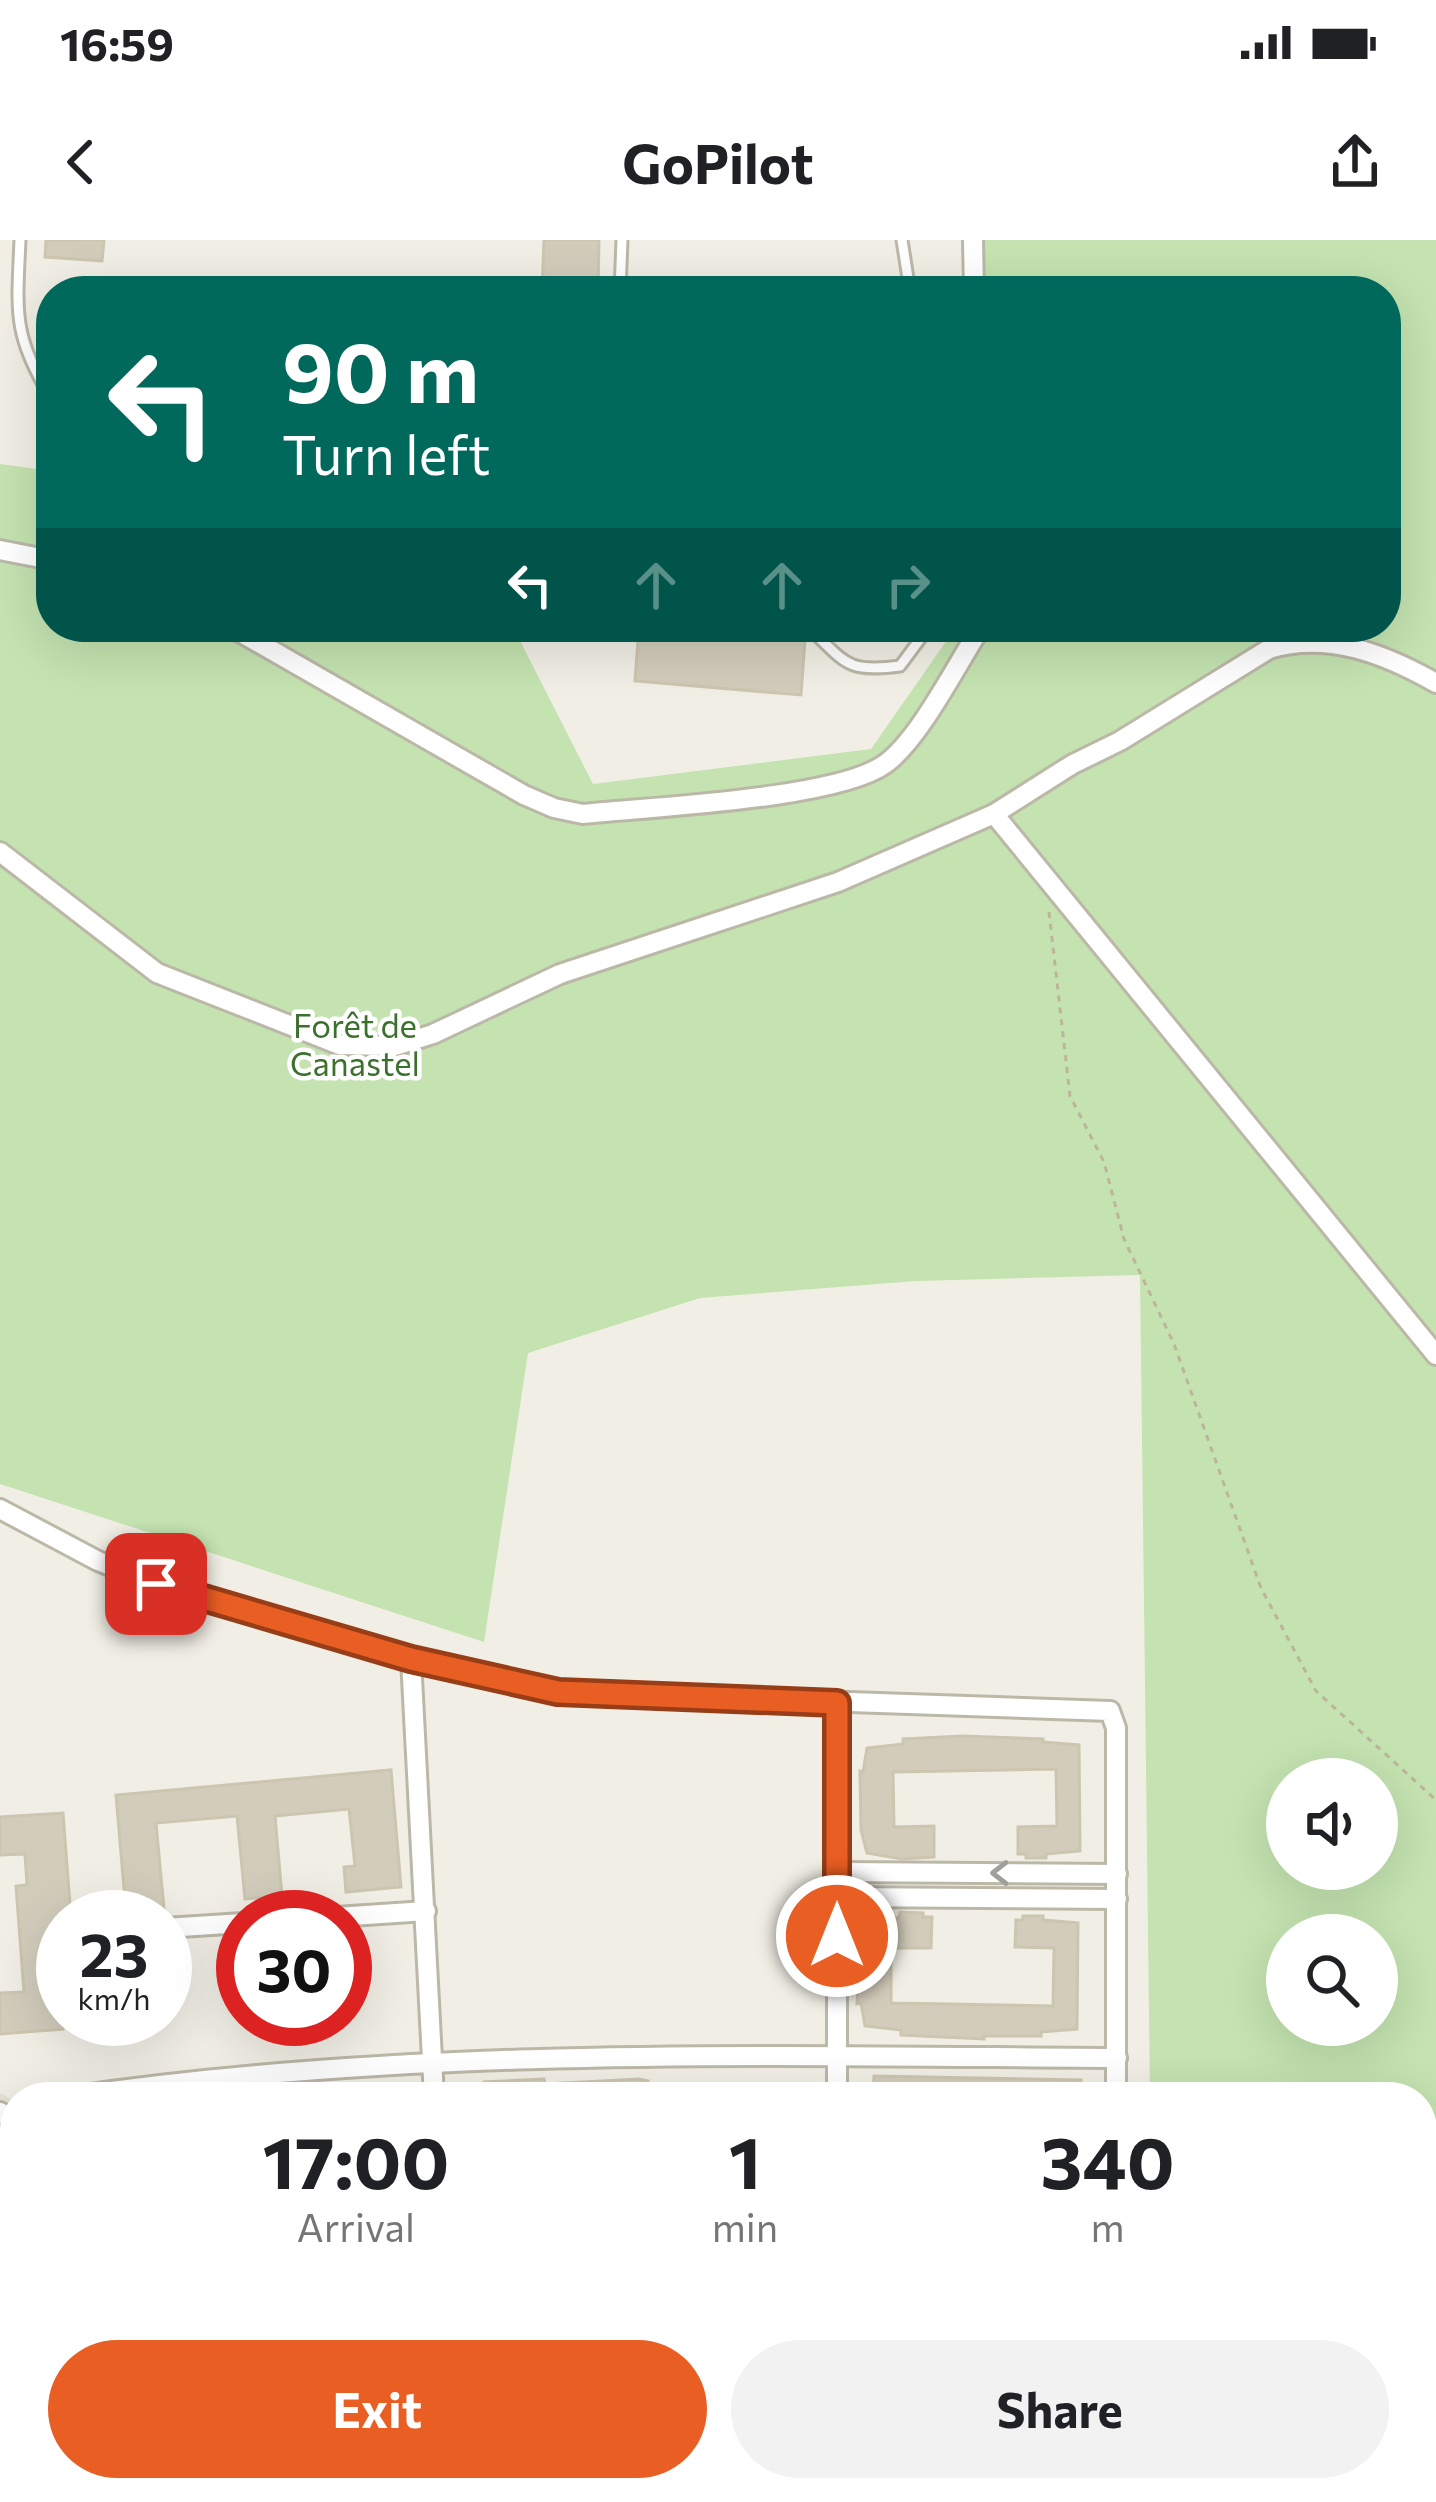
<!DOCTYPE html>
<html lang="en">
<head>
<meta charset="utf-8">
<style>
	body { margin:0; font-family:Commissioner,sans-serif; background:#f2f2f2; color:#202124; height:100vh; display:flex; flex-direction:column; font-size:45px; white-space:nowrap }
	* { box-sizing:border-box; margin:0 }
	p { font-size:39px; color:#757577 }
	.icon { flex:none; width:66px; height:66px; fill:none; stroke:currentColor; stroke-width:2; stroke-linecap:round; stroke-linejoin:round }
	.map { position:relative; flex:1; overflow:hidden }
	.panel { position:absolute; left:0px; top:1842px; width:1437px; height:420px; display:flex; flex-direction:column; background:#fff; border-radius:48px 48px 0 0; box-shadow:0 12px 48px #0002 }
	.panel>* { flex:none }
	.banner { position:absolute; left:36px; top:36px; width:1365px; height:366px; border-radius:48px; box-shadow:0 12px 48px #0002; background:#00695c; color:#fff; overflow:hidden }
	.buttons { position:absolute; left:1266px; top:1518px; display:grid; gap:24px }
	.buttons a { display:grid; place-items:center; width:132px; height:132px; border-radius:50%; background:#fff; box-shadow:0 12px 48px #0002; font-size:60px }
	.speed { position:absolute; left:36px; top:1650px; display:flex; gap:24px; font-size:60px; font-weight:700; text-align:center }
	.speed>* { display:grid; place-content:center; width:156px; height:156px; border-radius:50%; background:#fff; box-shadow:0 12px 48px #0002; line-height:1 }
	.speed small { font-size:30px; font-weight:400 }
	.speed .limit { border:18px solid #d22; background:#fff; color:#111 }
	.pin { position:absolute; display:grid; place-items:center; width:102px; height:102px; color:#fff; margin:-51px; border-radius:24px; box-shadow:0 6px 18px #0006 }
	.me { position:absolute; width:132px; margin:-66px; rotate:0deg; stroke-linejoin:round; filter:drop-shadow(0 0 9px #0008) }
	.turn { display:flex; align-items:center; gap:42px; height:252px; padding:0 48px; font-size:54px }
	.turn .icon { width:156px; height:156px; stroke-width:2.5 }
	.turn b { display:block; font-size:84px; line-height:102px }
	.lanes { display:flex; align-items:center; height:114px; padding:0 48px; background:#0003; justify-content:center; gap:60px; direction:ltr }
	.lanes .off { opacity:.35 }
	.eta { display:flex; justify-content:space-evenly; align-items:center; height:204px; text-align:center }
	.eta b { font-size:72px; font-weight:700; line-height:84px }
	.primary-button { display:flex; gap:24px; margin-top:auto; padding:24px 48px }
	.primary-button a { flex:1; height:138px; border-radius:72px; background:#e95e23; color:#fff; font-size:48px; font-weight:700; line-height:138px; text-align:center }
	.primary-button a+a { background:#f2f2f2; color:#202124 }
	.status { display:flex; justify-content:space-between; align-items:center; height:84px; padding:0 60px; background:#fff; direction:ltr }
	.status svg { height:33px; fill:currentColor }
	header { display:flex; justify-content:space-between; align-items:center; height:156px; padding:0 48px; background:#fff; font-size:54px; font-weight:700 }
	.map>svg:first-child { display:block }
	.residential { fill:#e5e2d3 }
	.green { fill:#c4e3b0; fill-rule:evenodd }
	.building { fill:#d2ccbb; stroke:#ccc5af; stroke-width:3 }
	.lines { fill:none; stroke-linecap:round; stroke-linejoin:round }
	.lane-casing { stroke:#bcb8a8; stroke-width:15 }
	.street-casing { stroke:#bcb8a8; stroke-width:24 }
	.path { stroke:#bcb59b; stroke-width:3; stroke-dasharray:6 6; stroke-linecap:butt }
	.lane { stroke:#fff; stroke-width:9 }
	.street { stroke:#fff; stroke-width:18 }
	.oneway { stroke:#a19f9a }
	.route-casing { stroke:#973d17; stroke-width:30 }
	.route { stroke:#e95e23; stroke-width:21 }
	.labels { text-anchor:middle; stroke-width:9; stroke-linejoin:round; paint-order:stroke }
	.park-label { font-size:33px; fill:#3c702d; stroke:#fff }
</style>
</head>
<body>
<div class="status"><b>16:59</b><svg viewBox="0 0 49 12"><path d="M0 12V9h3v3zM5 12V6h3v6zM10 12V3h3v9zM15 12V0h3v12zM26 1h20v11H26zM47 4h2v5h-2z"/></svg></div>
<header><svg class="icon" aria-label="back" viewBox="0 0 24 24"><path d="M15 5l-7 7 7 7"/></svg>GoPilot<svg class="icon" aria-label="share" viewBox="0 0 24 24"><path d="M12 15V3M7 8l5-5 5 5M5 13v7h14v-7"/></svg></header>
<div class="map">
<svg width="1436" height="2262" viewBox="0 0 1436 2262">
	<rect width="100%" height="100%" fill="#f1efe5"/>
	<!-- residential -->
	<path class="residential" d="M0 1853 15 1861V2247H143L144 2262H0Z"/>
	<!-- green -->
	<path class="green" d="M973 0H1436V2262H1194L1191 2247H1422V1857H1150L1140 1035 916 1041 700 1058 528 1113 484 1402 0 1244V224L51 231V387H513L593 544 871 509 956 387H1386V51H976ZM1287 1539H1377V1629H1287ZM1287 1695H1377V1785H1287Z"/>
	<!-- building -->
	<g class="building">
		<path d="M46 0H104L102 21 45 17Z"/>
		<path d="M544 0H599L598 51H542Z"/>
		<path d="M639 387 805 400 801 455 635 441Z"/>
		<path d="M963 1496 1043 1499V1502L1079 1505 1080 1611 1046 1614V1618H1026V1614H1018V1587L1057 1586 1056 1529 893 1532 894 1587 934 1586V1617L902 1619 867 1613 861 1590 860 1531 863 1532 867 1508 903 1504V1499Z"/>
		<path d="M391 1530 401 1647 346 1652 344 1627 355 1626 349 1569 275 1576 282 1656 245 1659 237 1576 156 1583 164 1669 126 1672 116 1555Z"/>
		<path d="M63 1573 71 1677H63V1789L0 1794V1753L24 1752 16 1646 27 1645 25 1614 0 1615V1577Z"/>
		<path d="M900 1672 923 1673V1677H932L931 1708H891V1763L1053 1766 1054 1708 1015 1707 1016 1680H1023V1676H1043V1680L1078 1683 1077 1789 1041 1792V1796H984V1799L901 1795V1790L865 1786 861 1763 857 1764 861 1691H864L865 1682H874L875 1678H899Z"/>
		<path d="M874 1836 1081 1840V1857H873Z"/>
		<path d="M544 1839 545 1844 639 1839 648 1841V1857H485L484 1842Z"/>
		<path d="M12 1970 15 1971V2097L3 2134H0V2008Z"/>
		<path d="M21 2247H47L42 2262H16Z"/>
	</g>
	<g class="lines">
		<!-- lane casing -->
		<g class="lane-casing">
			<g id="lane">
				<path d="M20 0C17 71 12 95 51 158"/>
				<path d="M902 0 910 51"/>
				<path d="M620 51 622 0"/>
				<path d="M808 387C846 423 846 433 900 426L929 387"/>
			</g>
		</g>
		<!-- street casing -->
		<g class="street-casing">
			<g id="street">
				<path d="M973 0 974 51"/>
				<path d="M0 310 51 320"/>
				<path d="M231 387 524 555 554 568 583 574C649 567 837 559 885 524 919 500 957 424 981 387"/>
				<path d="M994 574 1436 1115"/>
				<path d="M0 612 157 733 340 805 395 806 433 794 560 734 838 642 994 574 1073 524 1120 501 1269 409C1327 391 1385 414 1436 443"/>
				<path d="M0 1269 98 1321 156 1344 411 1419 558 1452 1110 1471 1116 1488V1857"/>
				<path d="M411 1419 434 1857"/>
				<path d="M837 1463V1857"/>
				<path d="M837 1632 1117 1634"/>
				<path d="M837 1657 1117 1659"/>
				<path d="M336 1677 426 1671"/>
				<path d="M165 1688 243 1683"/>
				<path d="M69 1857C415 1806 768 1816 1117 1818"/>
				<path d="M0 1872 15 1881"/>
				<path d="M0 2206 15 2162"/>
				<path d="M1121 2247 1124 2262"/>
				<path d="M91 2262 94 2247"/>
				<path d="M691 2262 702 2247"/>
			</g>
		</g>
		<!-- path -->
		<path class="path" d="M1049 672 1070 856 1104 922 1124 999 1174 1104 1261 1348 1316 1451 1436 1560"/>
		<!-- lane -->
		<use href="#lane" class="lane"/>
		<!-- street -->
		<use href="#street" class="street"/>
	</g>
	<!-- one-way arrows -->
	<defs><path id="oneway-chevron" d="M-2-3.5L2.5 0L-2 3.5" fill="none" stroke-width="1.6" stroke-linecap="round" stroke-linejoin="round" transform="scale(3)"/></defs>
	<use class="oneway" href="#oneway-chevron" transform="translate(1000 1633) rotate(-180)"/>
	<g class="lines">
		<!-- route casing -->
		<g class="route-casing">
			<path id="route" d="M156 1344 411 1419 558 1452 837 1463V1696"/>
		</g>
		<!-- route -->
		<use href="#route" class="route"/>
	</g>
	<g class="labels">
		<!-- park labels -->
		<g class="park-label">
			<text x="355" y="798">Forêt de<tspan x="355" dy="38">Canastel</tspan></text>
		</g>
	</g>
</svg>
<div class="buttons">
<a><svg class="icon" aria-label="sound" viewBox="0 0 24 24"><path d="M4 9h4l5-4v14l-5-4H4zM17 9q2 3 0 6"/></svg></a>
<a><svg class="icon" aria-label="search" viewBox="0 0 24 24"><circle cx="10" cy="10" r="6"/><path d="M15 15l6 6"/></svg></a>
</div>
<div class="speed"><div>23<small>km/h</small></div><div class="limit">30</div></div>
<div class="pin" style="left:156px;top:1344px;background:#d93025"><svg class="icon" aria-label="arrive" viewBox="0 0 24 24"><path d="M6 21V4h12l-3 4 3 4H6"/></svg></div>
<svg class="me" style="left:837px;top:1696px" viewBox="-20 -20 40 40"><circle r="17" fill="#e95e23" stroke="#fff" stroke-width="3"/><path d="M0-11L8 9 0 5-8 9z" fill="#fff"/></svg>
<div class="banner">
<div class="turn"><svg class="icon" aria-label="left" viewBox="0 0 24 24"><path d="M17 20v-9H6M10 6l-5 5 5 5"/></svg><div><b>90 m</b>Turn left</div></div>
<div class="lanes"><svg class="icon" aria-label="left" viewBox="0 0 24 24"><path d="M17 20v-9H6M10 6l-5 5 5 5"/></svg><svg class="icon off" aria-label="ahead" viewBox="0 0 24 24"><path d="M12 20V5M6 11l6-6 6 6"/></svg><svg class="icon off" aria-label="ahead" viewBox="0 0 24 24"><path d="M12 20V5M6 11l6-6 6 6"/></svg><svg class="icon off" aria-label="right" viewBox="0 0 24 24"><path d="M7 20v-9h11M14 6l5 5-5 5"/></svg></div>
</div>
<section class="panel">
<div class="eta">
<div><b>17:00</b><p>Arrival</p></div>
<div><b>1</b><p>min</p></div>
<div><b>340</b><p>m</p></div>
</div>
<div class="primary-button"><a>Exit</a><a>Share</a></div>
</section>
</div>
</body>
</html>
